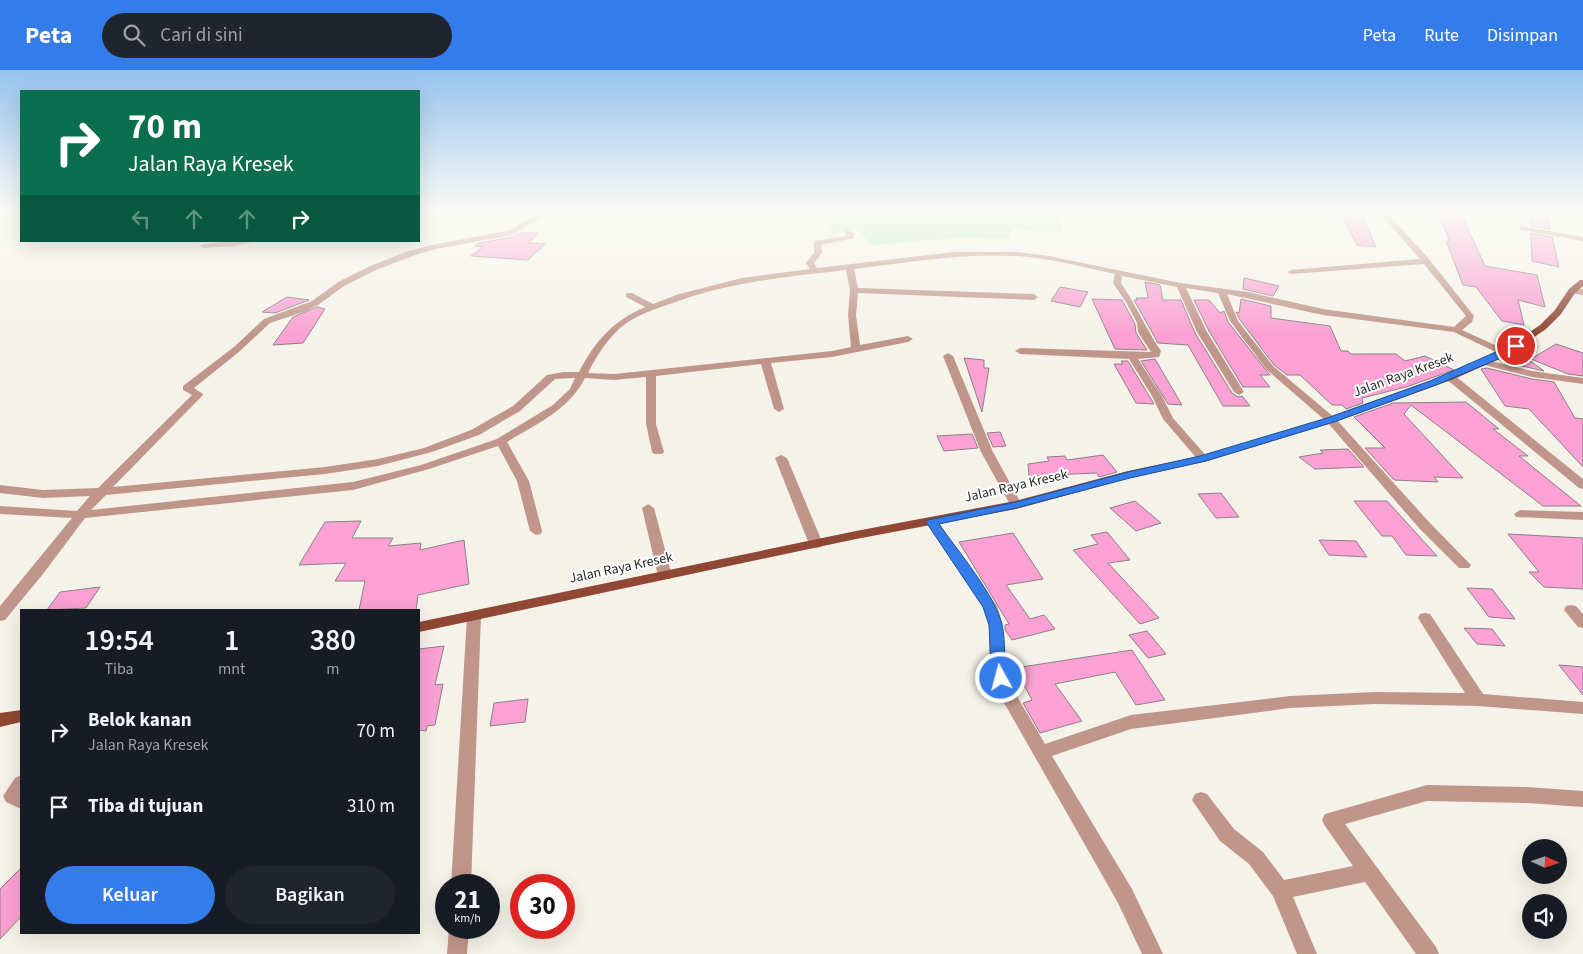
<!DOCTYPE html>
<html lang="id">
<head>
<meta charset="utf-8">
<style>
	body { margin:0; font-family:"Source Sans 3",sans-serif; background:#20242c; color:#f1f3f6; height:100vh; display:flex; flex-direction:column; font-size:19px; white-space:nowrap }
	* { box-sizing:border-box; margin:0 }
	p { font-size:16px; color:#9ea1a6 }
	.icon { flex:none; width:28px; height:28px; fill:none; stroke:currentColor; stroke-width:2; stroke-linecap:round; stroke-linejoin:round }
	.map { position:relative; flex:1; overflow:hidden }
	.drawer { position:absolute; left:20px; top:539px; width:400px; height:325px; display:flex; flex-direction:column; background:#171b24; border-radius:0px; box-shadow:0 5px 20px #0002 }
	.drawer>* { flex:none }
	.hud { position:absolute; left:20px; top:20px; width:400px; height:152px; border-radius:0px; box-shadow:0 5px 20px #0002; background:#0b6e4f; color:#fff; overflow:hidden }
	.needle { width:32px; rotate:93deg }
	.tools { position:absolute; left:1522px; top:769px; display:grid; gap:10px }
	.tools a { display:grid; place-items:center; width:45px; height:45px; border-radius:50%; background:#171b24; box-shadow:0 5px 20px #0002; font-size:25px }
	.speed { position:absolute; left:435px; top:804px; display:flex; gap:10px; font-size:25px; font-weight:700; text-align:center }
	.speed>* { display:grid; place-content:center; width:65px; height:65px; border-radius:50%; background:#171b24; box-shadow:0 5px 20px #0002; line-height:1 }
	.speed small { font-size:12px; font-weight:400 }
	.speed .limit { border:8px solid #d22; background:#fff; color:#111 }
	.pin { position:absolute; display:grid; place-items:center; width:42px; height:42px; color:#fff; margin:-21px; border:2px solid #fff; border-radius:50%; box-shadow:0 1px 5px #0007 }
	.me { position:absolute; width:55px; margin:-28px; rotate:353deg; stroke-linejoin:round; filter:drop-shadow(0 0 4px #0008) }
	.turn { display:flex; align-items:center; gap:18px; height:105px; padding:0 25px; font-size:22px }
	.turn .icon { width:65px; height:65px; stroke-width:2.5 }
	.turn b { display:block; font-size:35px; line-height:42px }
	.lanes { display:flex; align-items:center; height:48px; padding:0 25px; background:#0003; justify-content:center; gap:25px; direction:ltr }
	.lanes .off { opacity:.35 }
	.eta { display:flex; justify-content:space-evenly; align-items:center; height:85px; text-align:center }
	.eta b { font-size:30px; font-weight:600; line-height:35px }
	.cta { display:flex; gap:10px; margin-top:auto; padding:10px 25px }
	.cta a { flex:1; height:58px; border-radius:30px; background:#347ce9; color:#fff; font-size:20px; font-weight:600; line-height:58px; text-align:center }
	.cta a+a { background:#20242c; color:#f1f3f6 }
	ul { padding:0; list-style:none }
	li { display:flex; align-items:center; gap:15px; height:75px; padding:0 25px }
	li div { flex:1 }
	li b { display:block; font-size:19px }
	li em { font-style:normal }
	header { display:flex; align-items:center; gap:30px; box-sizing:border-box; height:70px; padding:0 25px; background:#347ce9; color:#fff }
	header strong { font-size:24px }
	nav { display:flex; gap:28px; margin-inline-start:auto; font-size:18px }
	.search { width:350px; height:45px; background:#20242c; display:flex; align-items:center; gap:12px; box-sizing:border-box; padding:0 18px; border-radius:28px; color:#9ea1a6; font-size:19px }
	.map>svg:first-child { display:block }
	.green { fill:#b9efc7 }
	.building { fill:#fba1d3; stroke:#8b8186 }
	.lines { fill:none; stroke-linecap:round; stroke-linejoin:round }
	.minor { fill:#c1968a; fill-rule:evenodd }
	.major { fill:#904734; fill-rule:evenodd }
	.route { fill:#347ce9; stroke:#225197 }
	.labels { text-anchor:middle; stroke-width:4; stroke-linejoin:round; paint-order:stroke }
	.street-label { font-size:14px; fill:#292824; stroke:#fff }
</style>
</head>
<body>
<header>
<strong>Peta</strong>
<div class="search"><svg class="icon" aria-label="search" viewBox="0 0 24 24"><circle cx="10" cy="10" r="6"/><path d="M15 15l6 6"/></svg>Cari di sini</div>
<nav><a>Peta</a><a>Rute</a><a>Disimpan</a></nav>
</header>
<div class="map">
<svg width="1583" height="884" viewBox="0 0 1583 884">
	<rect width="100%" height="100%" fill="#f5f3e9"/>
	<!-- green -->
	<path class="green" d="M823 142H1061L1062 162 1012 159 1008 169 959 168 872 175 856 158 832 164Z"/>
	<!-- building -->
	<g class="building">
		<path d="M1438 142H1460L1485 196 1537 205 1545 237 1518 230 1524 255 1502 251 1476 217 1463 215 1446 171 1450 172Z"/>
		<path d="M1530 142H1546L1550 159 1530 156Z"/>
		<path d="M1343 147 1364 149 1376 177 1357 175Z"/>
		<path d="M520 163H538L529 173 545 174 528 190 471 186 483 177 475 176 480 173 512 167Z"/>
		<path d="M1531 163 1552 167 1559 197 1532 191Z"/>
		<path d="M1244 208 1279 216 1273 226 1243 219Z"/>
		<path d="M1145 212 1160 215 1163 230H1181L1195 263 1232 323 1238 327 1242 326 1250 336H1223L1188 275 1158 273 1134 230H1137L1136 228H1148Z"/>
		<path d="M1060 217 1088 222 1080 237 1051 231Z"/>
		<path d="M287 227 309 230 275 243 262 242Z"/>
		<path d="M1092 229 1122 230 1135 254 1136 263 1147 280 1115 279Z"/>
		<path d="M1241 229 1271 236V248L1330 256 1341 281H1348L1351 284H1396L1405 291 1425 286 1454 300 1406 317 1362 328 1363 333 1346 339 1342 335H1332L1300 305H1287L1274 295 1240 250 1236 242 1239 243Z"/>
		<path d="M1194 230H1209L1220 243 1224 241 1228 252 1270 305H1260L1270 317H1243L1209 261Z"/>
		<path d="M317 237 325 239 303 273 273 275 293 247Z"/>
		<path d="M1556 274 1583 283V306L1568 304 1531 289Z"/>
		<path d="M964 288 984 290V298H989L982 342Z"/>
		<path d="M1155 289 1182 335 1168 334 1141 291Z"/>
		<path d="M1528 290 1533 293 1544 301 1509 293Z"/>
		<path d="M1121 291H1128L1154 334 1136 333 1114 294H1123Z"/>
		<path d="M1487 298 1532 309 1554 312 1575 348 1583 349V397L1529 339 1505 336 1481 299Z"/>
		<path d="M1466 332 1499 359H1493L1528 386H1519L1581 436H1543L1411 335 1404 344 1463 408 1434 407 1438 412 1394 410 1365 378H1385L1354 347 1393 333Z"/>
		<path d="M1000 362 1006 376 993 377 987 363Z"/>
		<path d="M972 364 978 378 944 381 937 366Z"/>
		<path d="M1348 379 1364 397 1315 399 1299 387 1323 383 1320 380Z"/>
		<path d="M1103 385 1117 402 1099 407 1097 403 1029 406 1028 394 1049 391 1047 387 1065 386 1067 390Z"/>
		<path d="M1221 423 1239 447 1216 448 1198 424Z"/>
		<path d="M1135 431 1161 453 1136 461 1110 438Z"/>
		<path d="M1354 431H1387L1437 486 1406 485 1392 466H1382Z"/>
		<path d="M361 451 352 468H393L388 476 421 473 420 480 464 470 469 514 418 525 416 540H359L365 511H335L346 493 299 495 325 452Z"/>
		<path d="M1107 462 1130 490 1108 493 1159 548 1140 554 1073 480 1098 474 1091 465Z"/>
		<path d="M1013 463 1043 509 1006 515 1030 549 1044 545 1055 559 1012 570 1005 560V555L1009 554 959 472Z"/>
		<path d="M1508 464 1583 468V519L1544 517 1529 502H1539Z"/>
		<path d="M1319 470 1356 471 1367 487 1329 485Z"/>
		<path d="M100 517 86 538 47 540 60 522Z"/>
		<path d="M1467 518 1492 519 1515 549 1489 547Z"/>
		<path d="M1464 558 1492 559 1505 576 1477 574Z"/>
		<path d="M1147 561 1166 584 1148 588 1129 565Z"/>
		<path d="M444 576 435 615 443 614 435 655 427 656 426 661 419 660V579Z"/>
		<path d="M1132 580 1165 630 1136 635 1115 602 1055 614 1082 651 1040 663 1023 633 1032 630 1015 598Z"/>
		<path d="M1559 595 1583 597V625Z"/>
		<path d="M528 629 525 652 490 656 494 633Z"/>
		<path d="M21 798V847L0 869V819Z"/>
	</g>
	<g class="lines">
		<!-- minor -->
		<g class="minor">
			<path d="M542 142H551L512 165 436 179 415 185 376 200 344 216 318 235 306 241 270 253 240 281 194 318 203 324 202 326 113 417 325 397 378 389 424 378 471 360 513 336 547 305 563 302H579C595 271 613 251 645 237L626 227V223H632L653 234 679 224 742 208 810 199 806 193 814 183V171L845 166 847 165 844 162 848 160 854 164V168L821 175 822 183 814 193 817 198 955 182H1017L1049 186 1180 213 1248 222 1323 239 1454 257 1466 246 1424 194 1291 204 1287 202 1291 200 1420 189 1379 142H1386L1429 189 1474 246 1472 252 1462 260 1508 281V285H1502L1454 262 1323 245 1227 224 1238 251 1273 296 1335 348 1429 452 1471 495 1469 498H1459L1419 458 1327 352 1267 300 1230 251 1218 223 1186 218 1207 262 1244 322 1239 325 1234 322 1197 262 1177 217 1122 206 1121 213C1136 235 1146 259 1161 281L1159 287 1138 289 1162 326 1173 348 1209 389 1203 392 1199 391 1163 349 1152 326 1129 289 1020 284 1015 281 1020 278 1151 282 1138 262 1137 253 1126 232 1113 213 1115 204C1083 197 1050 188 1017 186 963 183 908 192 854 199L858 218 1034 224 1038 227 1034 230 858 223 856 245 860 275 908 266 913 269 908 272 832 287 771 293 784 339 779 342 774 339 761 294 656 306V354L664 382 662 384H654L652 382 646 354V307L614 310 585 308C569 340 536 354 507 372L529 411 542 461 541 464 536 465 530 461 517 411 498 376 429 399 353 420 85 448 43 504 5 550 0 551V536L72 448 0 444V436L77 441 90 426 43 428 0 423V415L43 420 98 418 192 325 183 320V316L234 277 264 249 312 231 338 212 370 196 409 181 432 175 507 161ZM846 200 850 220 848 245 851 277 832 281 614 304 588 303C596 287 606 271 619 259 632 247 650 241 667 235 727 212 784 207 846 200ZM575 308 570 319 553 335 497 369 421 395 353 412 91 440 106 425 325 404 378 396 432 382 479 365 520 341 555 309Z"/>
			<path d="M1520 156 1583 167V171L1523 160H1520Z"/>
			<path d="M237 171H257L234 176 203 178 199 176 203 174Z"/>
			<path d="M1572 218 1583 219V225L1569 223V219Z"/>
			<path d="M948 283 953 286 993 382 1022 435 1020 438H1012L981 382 943 286Z"/>
			<path d="M1483 289 1532 301 1583 308V314L1532 307 1480 294V290Z"/>
			<path d="M1450 304 1454 305 1583 409V419L1579 418 1446 309V305Z"/>
			<path d="M781 385 787 388 823 474 821 477 816 478 809 474 775 388Z"/>
			<path d="M648 434 654 438 672 506 670 509H660L658 506 642 438Z"/>
			<path d="M1520 440 1583 442V450L1516 447 1514 444Z"/>
			<path d="M932 448 936 449 997 536 1003 555 1006 597 1014 621 1045 674 1131 645 1290 626 1375 622 1465 623 1418 548 1420 544 1425 543 1430 544 1483 624 1583 632V644L1478 636 1375 634 1290 638 1131 659 1052 686 1132 819 1163 884H1142L1118 833 998 622 990 597 989 555 983 537 926 452Z"/>
			<path d="M1571 535 1576 536 1583 544V558L1578 557 1564 540 1566 536Z"/>
			<path d="M474 541 479 542 481 546 471 815H451L467 546 469 542Z"/>
			<path d="M21 705V739L6 732 3 726 15 708Z"/>
			<path d="M1427 715 1527 717 1583 721V737L1527 733 1427 731 1345 754 1436 877 1439 884H1416L1365 812 1293 827 1317 884H1297L1273 826 1249 794 1220 771 1192 730 1195 724 1201 722 1207 724 1234 759 1263 782 1284 810 1353 796 1325 756 1322 750 1325 744Z"/>
			<path d="M449 858H469L467 884H447Z"/>
		</g>
		<!-- major -->
		<g class="major">
			<path d="M1580 210H1583V216L1575 223 1561 244 1546 259 1508 285 1454 309 1335 352 1207 391 1130 408 1016 439 856 469 419 562V552L856 461 1015 431 1128 401 1201 386 1327 348 1446 305 1502 281 1540 255 1555 240 1569 219Z"/>
			<path d="M21 640V652L0 657V643Z"/>
		</g>
	</g>
	<!-- sky -->
	<linearGradient id="sky" x2="0" y2="1"><stop stop-color="#97c3ee"/><stop offset="0.53" stop-color="#fafaf5"/><stop offset="1" stop-color="#fafaf5" stop-opacity="0"/></linearGradient>
	<rect width="1583" height="266" fill="url(#sky)"/>
	<!-- route -->
	<path class="route" d="M1516 273 1519 274V278L1508 285 1436 315 1334 352 1206 391 1130 408 1016 438 939 454C957 480 996 526 1002 555 1006 572 1003 590 1008 608L1006 612 1001 613 996 612 991 598 989 555 983 537 926 452 928 450 1016 432 1128 402 1200 386 1327 348 1430 311Z"/>
	<g class="labels">
		<!-- street labels -->
		<g class="street-label">
			<text transform="translate(1403 304) rotate(-20)" y="5">Jalan Raya Kresek</text>
			<text transform="translate(1016 415) rotate(-13)" y="5">Jalan Raya Kresek</text>
			<text transform="translate(621 497) rotate(-12)" y="5">Jalan Raya Kresek</text>
		</g>
	</g>
</svg>
<div class="tools">
<a><svg class="needle" viewBox="-14 -14 28 28"><path d="M0-13l5 13h-10z" fill="#e53935"/><path d="M0 13l5-13h-10z" fill="#9ea1a6"/></svg></a>
<a><svg class="icon" aria-label="sound" viewBox="0 0 24 24"><path d="M4 9h4l5-4v14l-5-4H4zM17 9q2 3 0 6"/></svg></a>
</div>
<div class="speed"><div>21<small>km/h</small></div><div class="limit">30</div></div>
<div class="pin" style="left:1516px;top:276px;background:#d93025"><svg class="icon" aria-label="arrive" viewBox="0 0 24 24"><path d="M6 21V4h12l-3 4 3 4H6"/></svg></div>
<svg class="me" style="left:1001px;top:608px" viewBox="-20 -20 40 40"><circle r="17" fill="#347ce9" stroke="#fff" stroke-width="3"/><path d="M0-11L8 9 0 5-8 9z" fill="#fff"/></svg>
<div class="hud">
<div class="turn"><svg class="icon" aria-label="right" viewBox="0 0 24 24"><path d="M7 20v-9h11M14 6l5 5-5 5"/></svg><div><b>70 m</b>Jalan Raya Kresek</div></div>
<div class="lanes"><svg class="icon off" aria-label="left" viewBox="0 0 24 24"><path d="M17 20v-9H6M10 6l-5 5 5 5"/></svg><svg class="icon off" aria-label="ahead" viewBox="0 0 24 24"><path d="M12 20V5M6 11l6-6 6 6"/></svg><svg class="icon off" aria-label="ahead" viewBox="0 0 24 24"><path d="M12 20V5M6 11l6-6 6 6"/></svg><svg class="icon" aria-label="right" viewBox="0 0 24 24"><path d="M7 20v-9h11M14 6l5 5-5 5"/></svg></div>
</div>
<section class="drawer">
<div class="eta">
<div><b>19:54</b><p>Tiba</p></div>
<div><b>1</b><p>mnt</p></div>
<div><b>380</b><p>m</p></div>
</div>
<ul>
<li><svg class="icon" aria-label="right" viewBox="0 0 24 24"><path d="M7 20v-9h11M14 6l5 5-5 5"/></svg><div><b>Belok kanan</b><p>Jalan Raya Kresek</p></div><em>70 m</em></li>
<li><svg class="icon" aria-label="arrive" viewBox="0 0 24 24"><path d="M6 21V4h12l-3 4 3 4H6"/></svg><div><b>Tiba di tujuan</b></div><em>310 m</em></li>
</ul>
<div class="cta"><a>Keluar</a><a>Bagikan</a></div>
</section>
</div>
</body>
</html>
